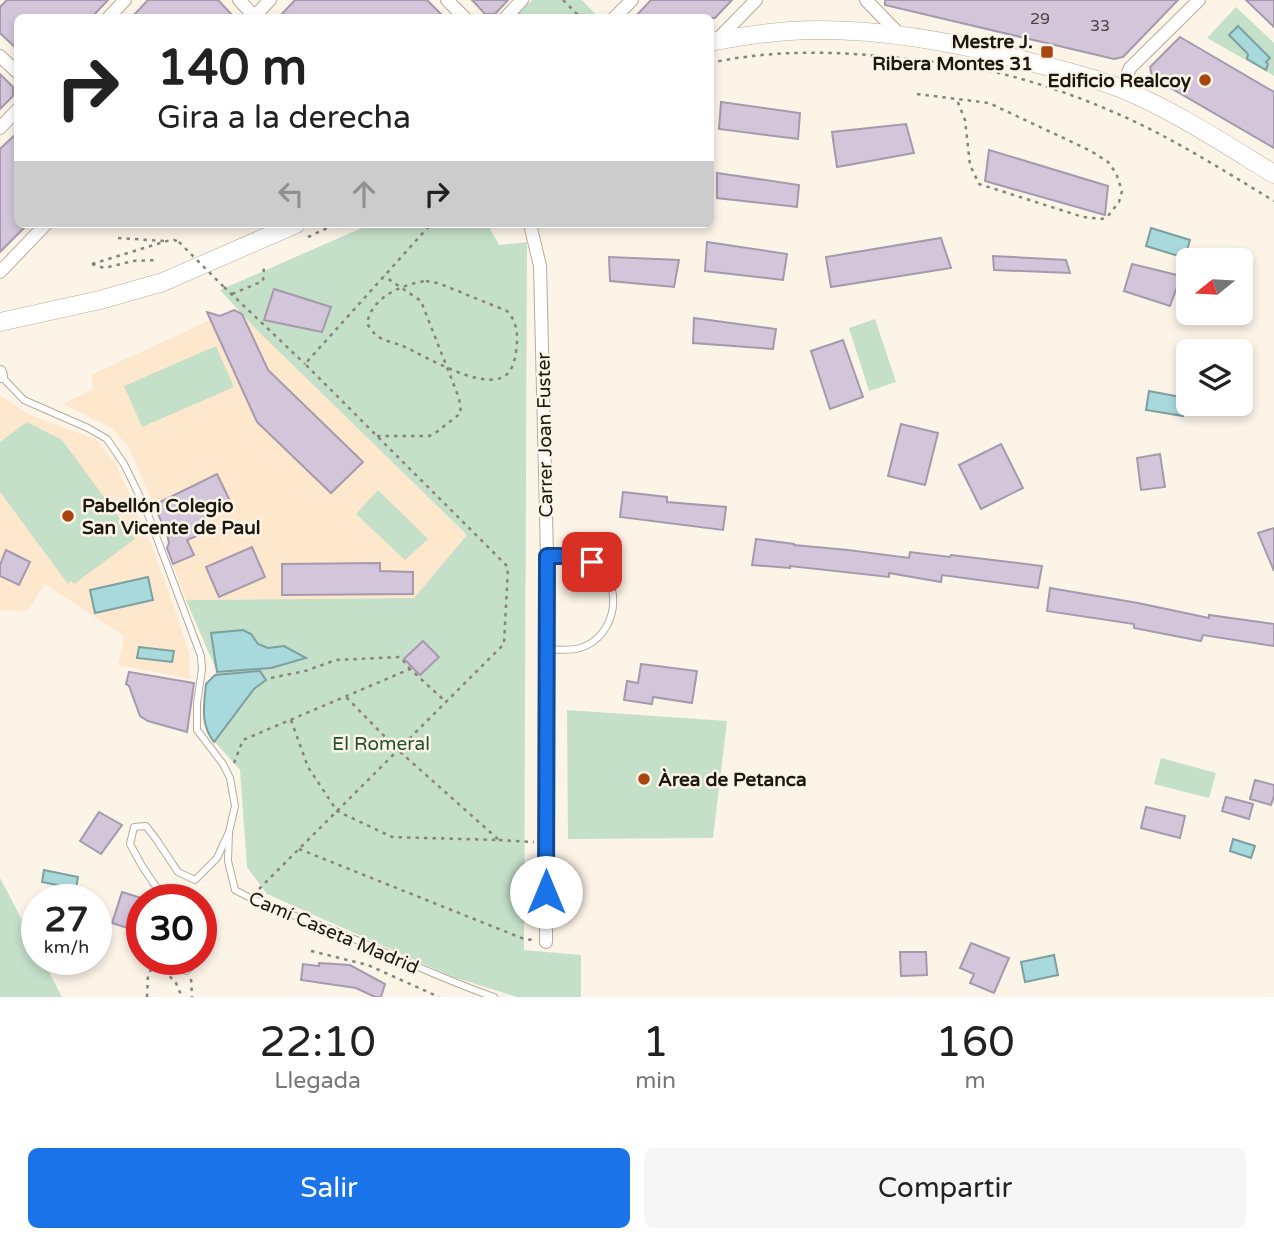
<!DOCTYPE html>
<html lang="es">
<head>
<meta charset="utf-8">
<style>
	body { margin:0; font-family:"Varela Round",sans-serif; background:#f6f6f6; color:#222; height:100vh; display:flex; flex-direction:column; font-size:26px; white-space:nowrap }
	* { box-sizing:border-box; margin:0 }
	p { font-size:23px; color:#767676 }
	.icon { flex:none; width:38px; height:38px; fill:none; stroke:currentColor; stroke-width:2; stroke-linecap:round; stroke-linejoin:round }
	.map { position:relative; height:997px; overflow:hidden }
	.drawer { display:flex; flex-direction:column; background:#fff; flex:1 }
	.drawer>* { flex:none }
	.top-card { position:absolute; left:14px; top:14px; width:700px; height:214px; border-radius:10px; box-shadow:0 4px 10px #0003; background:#fff; color:#222; overflow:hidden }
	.needle { width:46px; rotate:252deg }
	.tools { position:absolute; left:1176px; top:248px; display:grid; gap:14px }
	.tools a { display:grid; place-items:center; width:77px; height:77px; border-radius:10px; background:#fff; box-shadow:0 4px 10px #0003; font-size:35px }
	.speed { position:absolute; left:21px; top:884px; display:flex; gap:14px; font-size:35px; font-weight:700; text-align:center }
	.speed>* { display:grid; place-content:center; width:91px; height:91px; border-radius:50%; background:#fff; box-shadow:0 4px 10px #0003; line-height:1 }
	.speed small { font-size:18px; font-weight:400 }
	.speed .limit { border:10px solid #d22; background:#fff; color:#111 }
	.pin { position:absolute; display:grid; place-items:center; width:60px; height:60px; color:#fff; margin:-30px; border-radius:14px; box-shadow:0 4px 10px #0006 }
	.me { position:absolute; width:77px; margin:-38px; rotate:0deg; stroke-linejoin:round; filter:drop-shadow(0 0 5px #0008) }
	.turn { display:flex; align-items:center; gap:24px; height:147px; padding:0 28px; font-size:32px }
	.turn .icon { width:91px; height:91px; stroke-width:2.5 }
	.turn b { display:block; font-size:49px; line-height:60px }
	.lanes { display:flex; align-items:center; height:66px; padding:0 28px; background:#0003; justify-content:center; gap:35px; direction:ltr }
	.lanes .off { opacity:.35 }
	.eta { display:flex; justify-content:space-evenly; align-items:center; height:119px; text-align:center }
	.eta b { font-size:42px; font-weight:600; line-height:49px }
	.primary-button { display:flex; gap:14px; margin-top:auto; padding:14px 28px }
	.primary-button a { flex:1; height:80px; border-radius:10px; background:#1a73e8; color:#fff; font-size:28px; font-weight:600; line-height:80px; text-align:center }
	.primary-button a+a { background:#f6f6f6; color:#222 }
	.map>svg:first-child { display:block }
	.built { fill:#fde8cd }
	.green { fill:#c4e0c9 }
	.water { fill:#a7d9dd; stroke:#7e9fa0; stroke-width:2 }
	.building { fill:#d3c6db; stroke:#a699ad; stroke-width:2 }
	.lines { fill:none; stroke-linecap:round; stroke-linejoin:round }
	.lane-casing { stroke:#b9aa97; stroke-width:8 }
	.street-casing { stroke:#b9aa97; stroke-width:14 }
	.secondary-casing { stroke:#b9aa97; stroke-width:19 }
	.path { stroke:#8a8379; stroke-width:2.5; stroke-dasharray:3.5 5; stroke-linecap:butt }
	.lane { stroke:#fff; stroke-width:6 }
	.street { stroke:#fff; stroke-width:12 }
	.secondary { stroke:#fff; stroke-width:18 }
	.path-bridge { stroke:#8a8379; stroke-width:2.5; stroke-dasharray:3.5 5; stroke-linecap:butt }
	.route-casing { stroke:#114b97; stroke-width:18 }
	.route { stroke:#1a73e8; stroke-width:12 }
	.poi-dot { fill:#a94511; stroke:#fdf4e8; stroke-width:2.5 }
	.labels { text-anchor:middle; stroke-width:5; stroke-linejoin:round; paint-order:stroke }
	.number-label { font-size:16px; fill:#4a4343 }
	.poi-label { font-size:19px; font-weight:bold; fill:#1d1710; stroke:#fdf4e8; text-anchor:end }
	.street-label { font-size:19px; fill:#1d1710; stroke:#fdf4e8 }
	.park-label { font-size:19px; fill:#1f522e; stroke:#fdf4e8 }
</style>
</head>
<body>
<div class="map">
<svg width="1274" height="997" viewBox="0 0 1274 997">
	<rect width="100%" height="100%" fill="#fdf4e8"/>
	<!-- built -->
	<g class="built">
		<path d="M234 310 242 314 467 535 414 598 186 600 167 548 169 543 167 534 128 446 111 428 63 404 93 389 91 375 210 320 212 316H220Z"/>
		<path d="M0 395 28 414 95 439 116 464 151 544 178 618 189 653 190 679 118 665 124 636 45 584 27 611 0 610Z"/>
	</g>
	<!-- green -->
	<g class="green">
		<path d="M532 0H582L598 17H514Z"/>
		<path d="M1236 7 1274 43V76L1207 38Z"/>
		<path d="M371 224H449L450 226C463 223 476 223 489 227L499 245 527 242 524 950 581 955V997H517L453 977 267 894 247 867 240 770 207 733 203 718 206 684 217 672 186 600 414 598 467 535 255 328 220 290Z"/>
		<path d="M875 319 896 382 869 391 849 328Z"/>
		<path d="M216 346 234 387 142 427 124 386Z"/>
		<path d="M27 422 62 440 135 539 74 584 71 581 68 584 0 492V442Z"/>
		<path d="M378 490 428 539 405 560 356 514Z"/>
		<path d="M567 710 727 721 713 838 568 839Z"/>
		<path d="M1161 758 1216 773 1209 798 1154 784Z"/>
		<path d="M0 878 37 948V959H42L62 997H0Z"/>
	</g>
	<!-- water -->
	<g class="water">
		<path d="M1238 26 1270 58 1266 62 1268 64 1266 70 1247 59 1248 54 1229 35Z"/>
		<path d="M1151 228 1190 240 1185 258 1146 246Z"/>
		<path d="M1149 391 1186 398 1183 416 1146 410Z"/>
		<path d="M148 577 153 600 95 613 90 590Z"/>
		<path d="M243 630 251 634 258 644 268 648 284 646 306 658 271 668 217 672 211 633Z"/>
		<path d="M139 647 174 651 172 662 137 658Z"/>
		<path d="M260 671 266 680 254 689 214 742C200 724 204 705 206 684L215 675Z"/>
		<path d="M1233 839 1255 846 1251 858 1230 851Z"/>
		<path d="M44 870 78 877 76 889 42 882Z"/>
		<path d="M1054 955 1058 975 1025 982 1021 962Z"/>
	</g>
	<!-- building -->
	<g class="building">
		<path d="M7 0H108L91 18H18V50L0 33V7Z"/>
		<path d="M148 0H218L235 18H131Z"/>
		<path d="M295 0H427L445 18H278Z"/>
		<path d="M472 0H508L495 14H485Z"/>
		<path d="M651 0H732L715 18H634Z"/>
		<path d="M885 0H1178L1123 57 1114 59 885 5Z"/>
		<path d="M1246 0H1274V27Z"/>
		<path d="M1180 37 1274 92V148L1152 77 1150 67Z"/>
		<path d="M0 74 13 87V96L0 109Z"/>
		<path d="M721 102 800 113 798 139 719 129Z"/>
		<path d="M906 124 914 153 837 167 832 132Z"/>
		<path d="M18 132V224H28L0 252V149Z"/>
		<path d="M989 150 1108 186 1105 215 985 181Z"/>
		<path d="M717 173 799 185 797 207 717 198Z"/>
		<path d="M941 238 951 268 831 287 826 257Z"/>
		<path d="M707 242 787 254 783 280 705 271Z"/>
		<path d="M993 256 1066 260 1070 273 994 270Z"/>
		<path d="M609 257 679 260 674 287 610 281Z"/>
		<path d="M1132 264 1181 276 1170 306 1124 291Z"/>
		<path d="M274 289 331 307 322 332 264 320Z"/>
		<path d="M234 310 242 314 268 370 363 462 331 493 257 422 207 312 220 316Z"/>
		<path d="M694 318 776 329 773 349 693 343Z"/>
		<path d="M843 340 863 397 830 409 811 351Z"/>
		<path d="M901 424 938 433 925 485 888 476Z"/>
		<path d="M1001 444 1023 488 981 509 959 465Z"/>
		<path d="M1160 454 1165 487 1141 490 1137 458Z"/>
		<path d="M217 474 232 505 201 519 204 533 187 540 194 555 173 564 167 548 169 543 167 534 154 505Z"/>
		<path d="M623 492 667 497V502L726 507 723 530 620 517Z"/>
		<path d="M1274 528V571L1258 533Z"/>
		<path d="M756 539 794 544V545L848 550 909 558 910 552 950 557 951 555 1042 566 1038 588 942 575 941 582 889 573V577L790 566V568L752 565Z"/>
		<path d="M252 547 265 577 219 597 206 567Z"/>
		<path d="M6 550 30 562 19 585 0 576V565Z"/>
		<path d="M380 563V571L413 572V594L282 595V564Z"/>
		<path d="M1050 588 1138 603 1209 618V615L1274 624V646L1203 635 1201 641 1134 628V624L1047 611Z"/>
		<path d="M423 641 439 657 420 675 404 659Z"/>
		<path d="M641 664 697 671 692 703 653 697 652 704 624 700 627 681 638 683Z"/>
		<path d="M129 672 194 683 187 732 148 721 140 716 129 686 126 684Z"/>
		<path d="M1255 780 1274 785V796L1271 805 1250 799Z"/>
		<path d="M1226 797 1253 804 1249 819 1222 811Z"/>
		<path d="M1146 807 1185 816 1180 838 1141 828Z"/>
		<path d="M99 812 122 825 101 854 80 841Z"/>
		<path d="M122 892 141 898 131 929 112 923Z"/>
		<path d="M971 943 1009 958 994 993 970 983 974 974 960 968Z"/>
		<path d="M900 952H926L927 975 901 976Z"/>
		<path d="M319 963 350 965 385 984 381 997H375L356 988 301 980 303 964 319 966Z"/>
	</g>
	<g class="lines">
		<!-- lane casing -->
		<g class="lane-casing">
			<g id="lane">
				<path d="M1 376 24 400 88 428 107 439 124 464 146 509 201 656 202 669 197 703V730L223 764 230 778 235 806 229 832 228 861 235 890C265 907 298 916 330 929 385 951 438 978 494 997"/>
				<path d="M546 649C557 650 569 651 580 648 617 637 627 581 590 562 576 554 562 555 547 556"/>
				<path d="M165 900 142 866 130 844 134 827 146 826 156 839 178 872 195 880 217 858 228 834"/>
				<path d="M175 959 177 965 186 971 191 967V959"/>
			</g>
		</g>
		<!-- street casing -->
		<g class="street-casing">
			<g id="street">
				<path d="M239 0 254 16"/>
				<path d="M447 0 465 18"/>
				<path d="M866 0 901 36"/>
				<path d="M108 18 125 0"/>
				<path d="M253 18 270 0"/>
				<path d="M505 18 522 0"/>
				<path d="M614 18 632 0"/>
				<path d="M717 40 756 0"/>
				<path d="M0 56 18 73"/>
				<path d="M1121 89 1130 68 1199 0"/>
				<path d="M0 128 18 109"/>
				<path d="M530 224 540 266 547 556 546 942"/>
				<path d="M0 272 46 224"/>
				<path d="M0 372 1 376"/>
			</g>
		</g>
		<!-- secondary casing -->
		<g class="secondary-casing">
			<g id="secondary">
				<path d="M710 42C737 37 763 33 789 31 870 26 952 41 1030 62 1061 70 1092 77 1122 89 1175 111 1225 144 1274 174"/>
				<path d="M0 322 100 300 163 282 296 224"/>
			</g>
		</g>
		<!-- path -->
		<g class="path">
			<path d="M563 0 581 18"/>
			<path d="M710 63C770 50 830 51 890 57 920 60 950 63 980 69 1022 77 1072 94 1111 111 1168 135 1221 169 1274 201"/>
			<path d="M917 94 989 103 1091 151 1108 162 1116 173 1122 191 1119 202 1108 216 1102 219 1083 217 979 184 970 165 965 120 957 100"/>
			<path d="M308 237 336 224"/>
			<path d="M118 238 164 241"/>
			<path d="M92 264 167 241 174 240 179 242"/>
			<path d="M92 264 104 268 133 261 158 260"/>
			<path d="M426 281 438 283 507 311C518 323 518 336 516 352 515 360 512 371 505 376 482 391 425 356 403 346 395 343 384 341 377 336 374 334 370 327 367 324 371 297 403 284 426 281Z"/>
			<path d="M224 287 305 364"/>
			<path d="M232 294 263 281 264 266"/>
			<path d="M377 436H429L434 434 461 413 459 398 421 301 384 276"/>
			<path d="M271 678 305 671 336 660 400 657 410 669"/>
			<path d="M291 720 308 767 337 811 392 837 499 840 398 750 346 697"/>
			<path d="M234 763 243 740 410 669 446 702"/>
			<path d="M499 840 534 842"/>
			<path d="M299 849 524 939 533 940"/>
			<path d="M259 889 504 644 508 567 305 364 431 224"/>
			<path d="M311 951 368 965 439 997"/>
			<path d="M191 979 192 997"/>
			<path d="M147 997 148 975 152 968 163 969 176 983 182 997"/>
		</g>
		<!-- lane -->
		<use href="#lane" class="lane"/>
		<!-- street -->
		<use href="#street" class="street"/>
		<!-- secondary -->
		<use href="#secondary" class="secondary"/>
		<!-- path-bridge -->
		<path class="path-bridge" d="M179 242 224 287"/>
	</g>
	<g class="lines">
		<!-- route casing -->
		<g class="route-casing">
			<path id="route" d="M546 892 547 556H577L592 562"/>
		</g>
		<!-- route -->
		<use href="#route" class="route"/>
	</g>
	<!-- markers -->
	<g class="poi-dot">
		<rect x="1040" y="45" width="14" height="14" rx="3.5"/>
		<circle cx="1205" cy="80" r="7"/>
		<circle cx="68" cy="516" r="7"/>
		<circle cx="644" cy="779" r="7"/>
	</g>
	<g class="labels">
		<!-- number labels -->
		<g class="number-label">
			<text x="1040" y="24">29</text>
			<text x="1100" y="31">33</text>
		</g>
		<!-- poi labels -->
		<g class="poi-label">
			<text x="1033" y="48">Mestre J.<tspan x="1033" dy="22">Ribera Montes 31</tspan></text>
			<text x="1191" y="87">Edificio Realcoy</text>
			<text x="82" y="512" text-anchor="start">Pabellón Colegio<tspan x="82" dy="22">San Vicente de Paul</tspan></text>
			<text x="658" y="786" text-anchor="start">Àrea de Petanca</text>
		</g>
		<!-- street labels -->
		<g class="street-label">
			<text transform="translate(544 435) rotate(-91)" y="7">Carrer Joan Fuster</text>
			<text transform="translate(334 932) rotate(23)" y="7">Camí Caseta Madrid</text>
		</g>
		<!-- park labels -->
		<g class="park-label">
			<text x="381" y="750">El Romeral</text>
		</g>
	</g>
</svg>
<div class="tools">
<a><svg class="needle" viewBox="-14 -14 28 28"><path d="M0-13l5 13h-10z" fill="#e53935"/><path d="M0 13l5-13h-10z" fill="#767676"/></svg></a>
<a><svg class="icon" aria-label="layers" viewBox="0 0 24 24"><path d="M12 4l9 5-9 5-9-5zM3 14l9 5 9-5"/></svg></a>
</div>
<div class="speed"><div>27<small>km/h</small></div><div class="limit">30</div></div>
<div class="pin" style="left:592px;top:562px;background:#d93025"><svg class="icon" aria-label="arrive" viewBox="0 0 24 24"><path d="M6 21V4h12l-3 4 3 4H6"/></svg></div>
<svg class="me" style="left:546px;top:892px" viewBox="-20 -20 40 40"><circle r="19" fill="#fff"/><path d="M0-13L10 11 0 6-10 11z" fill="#1a73e8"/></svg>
<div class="top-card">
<div class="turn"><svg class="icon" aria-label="right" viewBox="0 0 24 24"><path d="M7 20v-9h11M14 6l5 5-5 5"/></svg><div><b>140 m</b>Gira a la derecha</div></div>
<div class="lanes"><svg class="icon off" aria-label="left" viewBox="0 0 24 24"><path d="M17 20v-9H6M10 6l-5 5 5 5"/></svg><svg class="icon off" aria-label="ahead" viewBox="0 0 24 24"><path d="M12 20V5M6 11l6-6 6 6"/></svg><svg class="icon" aria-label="right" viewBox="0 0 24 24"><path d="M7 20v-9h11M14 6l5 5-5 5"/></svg></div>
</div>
</div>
<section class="drawer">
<div class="eta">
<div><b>22:10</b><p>Llegada</p></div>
<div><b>1</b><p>min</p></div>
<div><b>160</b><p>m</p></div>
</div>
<div class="primary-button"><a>Salir</a><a>Compartir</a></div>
</section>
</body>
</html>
